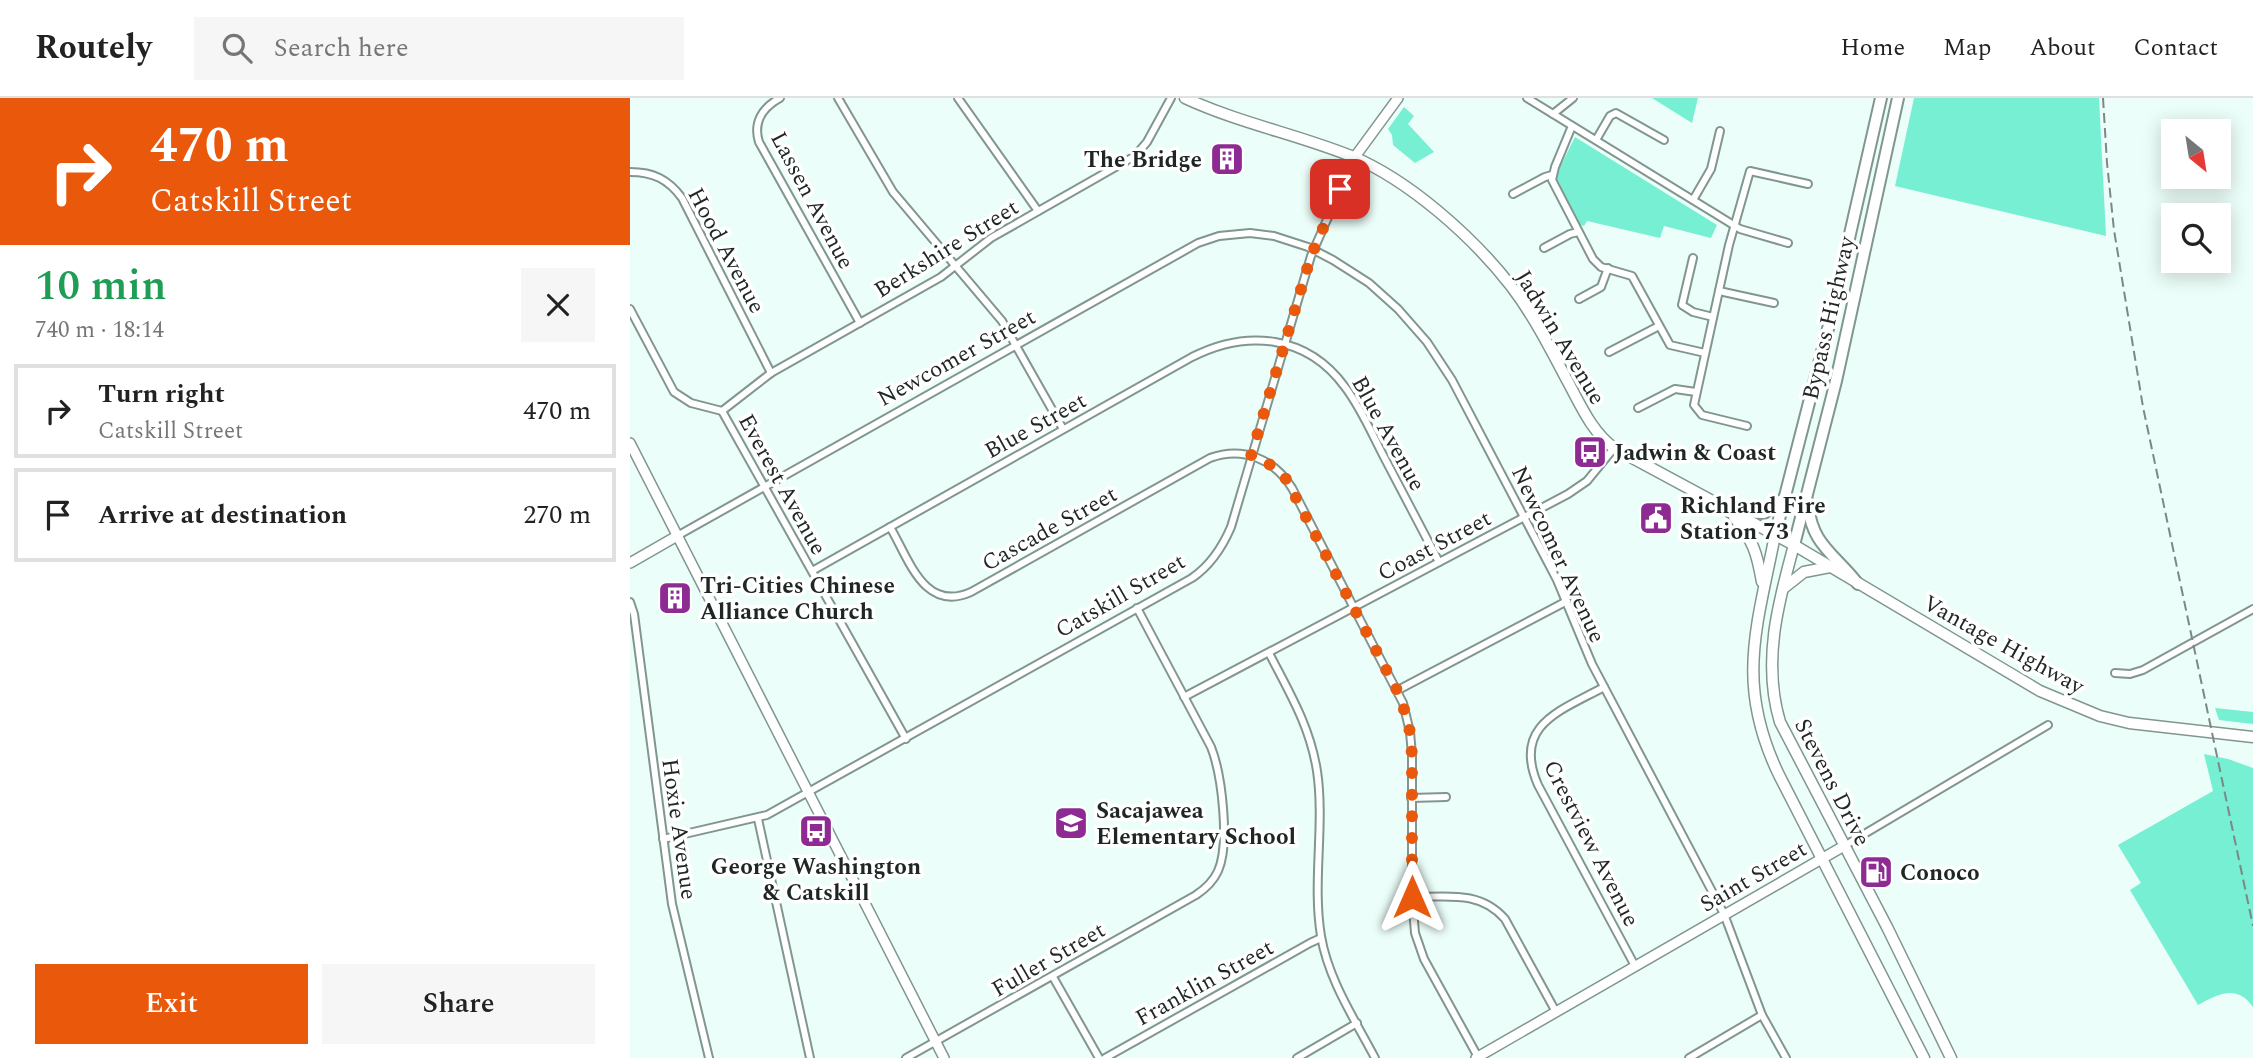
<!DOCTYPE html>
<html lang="en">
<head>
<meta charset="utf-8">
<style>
	body { margin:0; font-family:Spectral,serif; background:#f6f6f6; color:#222; height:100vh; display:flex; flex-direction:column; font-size:26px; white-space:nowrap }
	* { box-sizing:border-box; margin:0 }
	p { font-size:23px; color:#767676 }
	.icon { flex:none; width:38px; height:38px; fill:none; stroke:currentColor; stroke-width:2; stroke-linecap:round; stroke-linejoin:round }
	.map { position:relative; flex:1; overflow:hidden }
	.details { display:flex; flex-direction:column; background:#fff; width:630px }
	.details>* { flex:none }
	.banner { background:#ea580c; color:#fff; overflow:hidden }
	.needle { width:46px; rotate:150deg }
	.tools { position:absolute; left:1531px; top:21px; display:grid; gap:14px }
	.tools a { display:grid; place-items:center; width:70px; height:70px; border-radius:0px; background:#fff; box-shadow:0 4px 18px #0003; font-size:35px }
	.pin { position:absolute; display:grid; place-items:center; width:60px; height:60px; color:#fff; margin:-30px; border-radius:14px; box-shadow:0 4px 10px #0006 }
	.me { position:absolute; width:77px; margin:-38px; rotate:0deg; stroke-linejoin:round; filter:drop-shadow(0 0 5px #0008) }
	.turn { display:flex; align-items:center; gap:24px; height:147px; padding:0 35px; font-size:32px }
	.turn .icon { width:91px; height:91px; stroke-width:2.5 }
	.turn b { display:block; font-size:49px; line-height:60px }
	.round { display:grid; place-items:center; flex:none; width:74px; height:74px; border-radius:0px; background:#f6f6f6 }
	.summary { display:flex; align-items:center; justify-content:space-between; height:119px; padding:0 35px }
	h1 { font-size:42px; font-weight:600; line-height:52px; color:#1e9e55 }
	.action { display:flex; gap:14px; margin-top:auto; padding:14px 35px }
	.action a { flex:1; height:80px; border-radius:0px; background:#ea580c; color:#fff; font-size:28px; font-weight:600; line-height:80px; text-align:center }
	.action a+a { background:#f6f6f6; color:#222 }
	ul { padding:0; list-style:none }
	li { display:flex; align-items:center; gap:21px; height:94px; margin:0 14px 10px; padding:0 21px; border:4px solid #e0e0e0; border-radius:0px }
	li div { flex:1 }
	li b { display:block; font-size:26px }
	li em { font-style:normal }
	header { display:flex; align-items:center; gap:42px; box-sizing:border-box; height:98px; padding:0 35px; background:#fff; border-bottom:2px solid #e0e0e0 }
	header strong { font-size:33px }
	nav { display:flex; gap:38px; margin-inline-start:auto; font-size:24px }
	.search { width:490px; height:63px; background:#f6f6f6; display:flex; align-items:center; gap:18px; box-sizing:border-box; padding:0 24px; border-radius:0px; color:#767676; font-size:26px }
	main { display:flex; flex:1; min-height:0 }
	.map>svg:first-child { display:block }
	.green { fill:#76efd2 }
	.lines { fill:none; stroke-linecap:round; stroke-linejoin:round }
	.street-casing { stroke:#81968f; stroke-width:10 }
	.secondary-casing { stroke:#81968f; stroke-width:12 }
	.primary-casing { stroke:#81968f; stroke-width:13 }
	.highway-casing { stroke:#81968f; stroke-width:14 }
	.street { stroke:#fff; stroke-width:6 }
	.secondary { stroke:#fff; stroke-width:9 }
	.primary { stroke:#fff; stroke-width:10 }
	.highway { stroke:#fff; stroke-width:10 }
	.rail { stroke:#7c8885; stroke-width:2; stroke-dasharray:10 5; stroke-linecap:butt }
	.route { stroke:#ea580c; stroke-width:12; stroke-dasharray:0 21.6 }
	.labels { text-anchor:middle; stroke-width:7; stroke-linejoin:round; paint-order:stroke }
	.poi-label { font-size:23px; font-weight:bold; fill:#1f2725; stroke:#fff; text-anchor:start }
	.street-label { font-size:23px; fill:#1f2725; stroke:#fff }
</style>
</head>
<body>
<header>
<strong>Routely</strong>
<div class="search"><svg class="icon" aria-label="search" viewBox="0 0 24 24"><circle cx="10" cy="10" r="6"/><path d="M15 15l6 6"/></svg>Search here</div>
<nav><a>Home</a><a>Map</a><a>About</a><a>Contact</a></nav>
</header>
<main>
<section class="details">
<div class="banner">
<div class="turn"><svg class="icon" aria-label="right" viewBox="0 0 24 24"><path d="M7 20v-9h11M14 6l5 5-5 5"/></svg><div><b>470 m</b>Catskill Street</div></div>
</div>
<div class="summary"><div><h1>10 min</h1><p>740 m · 18:14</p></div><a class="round"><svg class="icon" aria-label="close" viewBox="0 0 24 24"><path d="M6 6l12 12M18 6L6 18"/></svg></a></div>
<ul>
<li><svg class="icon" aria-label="right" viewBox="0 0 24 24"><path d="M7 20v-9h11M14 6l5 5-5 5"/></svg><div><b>Turn right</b><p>Catskill Street</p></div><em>470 m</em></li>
<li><svg class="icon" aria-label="arrive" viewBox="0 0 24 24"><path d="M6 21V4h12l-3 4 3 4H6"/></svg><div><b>Arrive at destination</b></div><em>270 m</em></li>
</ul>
<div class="action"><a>Exit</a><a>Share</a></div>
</section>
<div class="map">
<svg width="1623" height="960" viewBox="0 0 1623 960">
	<rect width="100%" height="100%" fill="#ecfef9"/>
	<!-- green -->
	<g class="green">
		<path d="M1022 0H1068L1062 25Z"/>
		<path d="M1284 0H1469L1476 138 1265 88Z"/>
		<path d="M774 9 784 18 778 26 804 54 785 65 763 47 762 37 758 31Z"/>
		<path d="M945 39 1087 127 1081 140 1034 128 1030 140 957 123 954 128 950 127 925 79Z"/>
		<path d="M1585 610 1623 614V626L1589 622Z"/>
		<path d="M1574 656 1598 661 1623 670V909C1607 886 1588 896 1568 907L1500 792 1511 785 1488 747 1583 693Z"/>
	</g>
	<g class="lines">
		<!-- street casing -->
		<g class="street-casing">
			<g id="street">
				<path d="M150 0C132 10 123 25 129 44L230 225"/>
				<path d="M208 0 263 94 372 223 433 331"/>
				<path d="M328 0 408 113"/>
				<path d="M897 0 1110 131 1158 145"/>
				<path d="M923 16 943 0"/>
				<path d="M942 28 925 69 922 82 963 161 971 169 1002 178 1040 247 1075 255"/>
				<path d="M966 42 980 18 986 15 1034 42"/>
				<path d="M0 74C23 74 38 81 52 100L141 275"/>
				<path d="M883 96 915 79 922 77"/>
				<path d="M1063 102 1081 71 1090 33"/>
				<path d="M914 150 940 136 948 134"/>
				<path d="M1063 160 1052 207 1063 214 1083 219"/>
				<path d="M1089 193 1144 205"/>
				<path d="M949 201 971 189 978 170"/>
				<path d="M0 211 44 294 61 305 92 313 276 641"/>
				<path d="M979 254 1029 228"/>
				<path d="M1008 310 1045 291 1066 294"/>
				<path d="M92 313 141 275 311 179 361 140 505 58 517 44 541 0"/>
				<path d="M1117 328 1072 317 1064 307 1099 147 1120 73 1178 86"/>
				<path d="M260 429C279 461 294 515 341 494L580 360C613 348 644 361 662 390L773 605 780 634 782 657V799L785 835 794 861 848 959"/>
				<path d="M47 438 568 145 589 138 620 135 644 138 678 149 703 162 739 185 768 211 797 244 822 282 927 482 962 566 1094 816 1132 917 1156 960"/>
				<path d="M182 473 562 259C617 231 677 237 715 289 731 310 742 336 754 359 772 394 791 429 809 464"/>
				<path d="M0 504 4 516 42 806 79 960"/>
				<path d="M639 555C659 594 680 628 687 673 695 727 682 784 691 838 698 881 725 922 745 960"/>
				<path d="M1485 575 1500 576 1513 572 1623 511"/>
				<path d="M974 589C930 613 882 627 908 687L1005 868"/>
				<path d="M768 592 937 503"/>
				<path d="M554 599 938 396 957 383 984 350"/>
				<path d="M781 700 816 699"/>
				<path d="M128 721 180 960"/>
				<path d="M33 741 137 717 562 480C581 467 592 450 601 429L681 158 724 60"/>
				<path d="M1214 748 1418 627"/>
				<path d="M782 799C816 799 850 792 875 821L926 914"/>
				<path d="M423 879 469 960"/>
				<path d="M276 960 566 797C575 791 583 784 588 773 600 746 592 677 581 649L507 510"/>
				<path d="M475 960 680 845 691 840"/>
				<path d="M667 960 727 925"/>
				<path d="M1059 960 1132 917"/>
			</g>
		</g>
		<!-- secondary casing -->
		<g class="secondary-casing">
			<g id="secondary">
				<path d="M724 60 768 0"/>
				<path d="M0 345 314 960"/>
				<path d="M0 465 47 438"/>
				<path d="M846 960 1214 748"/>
			</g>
		</g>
		<!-- primary casing -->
		<g class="primary-casing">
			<g id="primary">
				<path d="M555 0C609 25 666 36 721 58 779 82 843 139 881 188 904 218 921 252 938 284 951 308 962 334 984 350L1164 447 1410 593 1470 618 1499 625 1623 639"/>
				<path d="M1104 419C1123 442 1127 455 1132 484"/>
				<path d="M1145 437C1127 529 1105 586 1149 677L1294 960"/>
				<path d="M1164 447C1148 505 1132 564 1150 624L1257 829 1321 960"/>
				<path d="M1155 489 1174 474 1200 469"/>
			</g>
		</g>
		<!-- highway casing -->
		<g class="highway-casing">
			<g id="highway">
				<path d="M1178 404C1180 446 1205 456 1228 486"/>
				<path d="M1100 414 1134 415 1156 399"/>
				<path d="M1145 437 1202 215 1251 0"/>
				<path d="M1164 447 1206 283 1268 0"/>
			</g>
		</g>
		<!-- street -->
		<use href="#street" class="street"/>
		<!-- secondary -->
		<use href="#secondary" class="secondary"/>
		<!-- primary -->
		<use href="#primary" class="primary"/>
		<!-- highway -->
		<use href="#highway" class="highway"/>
		<!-- rail -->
		<path class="rail" d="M1473 0 1477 65 1484 132 1513 309 1623 828"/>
	</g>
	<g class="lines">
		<!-- route -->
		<path class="route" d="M710 91 681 158 621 358 638 365 656 381 771 600 780 634 782 657V799"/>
	</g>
	<!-- icons -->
	<defs>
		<g id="building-square" transform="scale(1.75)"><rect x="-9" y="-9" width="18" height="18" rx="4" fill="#8d2b93" stroke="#fff"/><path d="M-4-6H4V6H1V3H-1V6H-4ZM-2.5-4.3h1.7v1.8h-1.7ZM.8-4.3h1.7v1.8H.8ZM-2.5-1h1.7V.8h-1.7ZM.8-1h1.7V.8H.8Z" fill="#fff"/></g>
		<g id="bus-square" transform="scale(1.75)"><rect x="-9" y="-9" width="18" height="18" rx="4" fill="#8d2b93" stroke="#fff"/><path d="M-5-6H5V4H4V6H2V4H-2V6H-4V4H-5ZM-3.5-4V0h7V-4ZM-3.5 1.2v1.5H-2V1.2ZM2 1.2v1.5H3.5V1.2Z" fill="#fff"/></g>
		<g id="civic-square" transform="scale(1.75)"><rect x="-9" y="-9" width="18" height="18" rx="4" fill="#8d2b93" stroke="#fff"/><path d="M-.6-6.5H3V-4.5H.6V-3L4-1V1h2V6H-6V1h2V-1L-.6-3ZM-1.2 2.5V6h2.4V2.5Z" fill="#fff"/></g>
		<g id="school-square" transform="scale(1.75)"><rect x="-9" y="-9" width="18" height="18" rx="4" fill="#8d2b93" stroke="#fff"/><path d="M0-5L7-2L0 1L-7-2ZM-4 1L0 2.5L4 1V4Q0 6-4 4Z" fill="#fff"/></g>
		<g id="fuel-square" transform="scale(1.75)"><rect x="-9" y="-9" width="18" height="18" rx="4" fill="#8d2b93" stroke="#fff"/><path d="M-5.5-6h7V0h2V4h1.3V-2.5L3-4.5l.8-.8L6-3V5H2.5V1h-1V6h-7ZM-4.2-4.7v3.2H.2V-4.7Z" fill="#fff"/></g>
	</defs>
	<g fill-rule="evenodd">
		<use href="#building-square" x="597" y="61"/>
		<use href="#bus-square" x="960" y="354"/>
		<use href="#civic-square" x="1026" y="420"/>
		<use href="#building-square" x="45" y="500"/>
		<use href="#school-square" x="441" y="725"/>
		<use href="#bus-square" x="186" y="733"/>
		<use href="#fuel-square" x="1246" y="774"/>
	</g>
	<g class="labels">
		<!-- poi labels -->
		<g class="poi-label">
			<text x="572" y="69" text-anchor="end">The Bridge</text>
			<text x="984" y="362">Jadwin &amp; Coast</text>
			<text x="1050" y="415">Richland Fire<tspan x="1050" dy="26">Station 73</tspan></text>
			<text x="70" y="495">Tri-Cities Chinese<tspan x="70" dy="26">Alliance Church</tspan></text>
			<text x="466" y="720">Sacajawea<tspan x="466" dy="26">Elementary School</tspan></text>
			<text x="186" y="776" text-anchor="middle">George Washington<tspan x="186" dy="26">&amp; Catskill</tspan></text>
			<text x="1270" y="782">Conoco</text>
		</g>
		<!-- street labels -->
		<g class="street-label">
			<text transform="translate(183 102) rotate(62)" y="8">Lassen Avenue</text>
			<text transform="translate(316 150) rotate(-32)" y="8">Berkshire Street</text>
			<text transform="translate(97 152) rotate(62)" y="8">Hood Avenue</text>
			<text transform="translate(1198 220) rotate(-77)" y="8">Bypass Highway</text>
			<text transform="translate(931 239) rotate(59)" y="8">Jadwin Avenue</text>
			<text transform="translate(326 259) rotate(-29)" y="8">Newcomer Street</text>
			<text transform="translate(405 327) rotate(-29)" y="8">Blue Street</text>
			<text transform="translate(759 335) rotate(61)" y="8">Blue Avenue</text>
			<text transform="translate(153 386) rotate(61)" y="8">Everest Avenue</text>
			<text transform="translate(419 430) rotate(-29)" y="8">Cascade Street</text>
			<text transform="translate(804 447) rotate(-28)" y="8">Coast Street</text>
			<text transform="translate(929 456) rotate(65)" y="8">Newcomer Avenue</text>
			<text transform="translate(490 497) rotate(-30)" y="8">Catskill Street</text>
			<text transform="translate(1374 546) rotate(29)" y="8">Vantage Highway</text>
			<text transform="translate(1203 684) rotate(63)" y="8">Stevens Drive</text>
			<text transform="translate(50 731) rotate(82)" y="8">Hoxie Avenue</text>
			<text transform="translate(962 745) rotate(63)" y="8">Crestview Avenue</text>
			<text transform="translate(1123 778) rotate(-30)" y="8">Saint Street</text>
			<text transform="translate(418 861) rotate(-30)" y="8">Fuller Street</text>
			<text transform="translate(574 884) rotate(-29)" y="8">Franklin Street</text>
		</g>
	</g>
</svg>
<div class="tools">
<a><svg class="needle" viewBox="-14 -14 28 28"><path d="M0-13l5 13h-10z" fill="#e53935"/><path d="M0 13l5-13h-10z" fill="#767676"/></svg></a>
<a><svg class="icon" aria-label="search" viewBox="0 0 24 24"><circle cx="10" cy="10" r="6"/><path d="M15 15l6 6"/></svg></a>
</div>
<div class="pin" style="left:710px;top:91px;background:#d93025"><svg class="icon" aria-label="arrive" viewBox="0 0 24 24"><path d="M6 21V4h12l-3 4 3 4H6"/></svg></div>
<svg class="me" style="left:782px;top:799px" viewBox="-20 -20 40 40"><path d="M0-17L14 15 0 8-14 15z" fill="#ea580c" stroke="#fff" stroke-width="4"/></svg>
</div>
</main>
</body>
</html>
